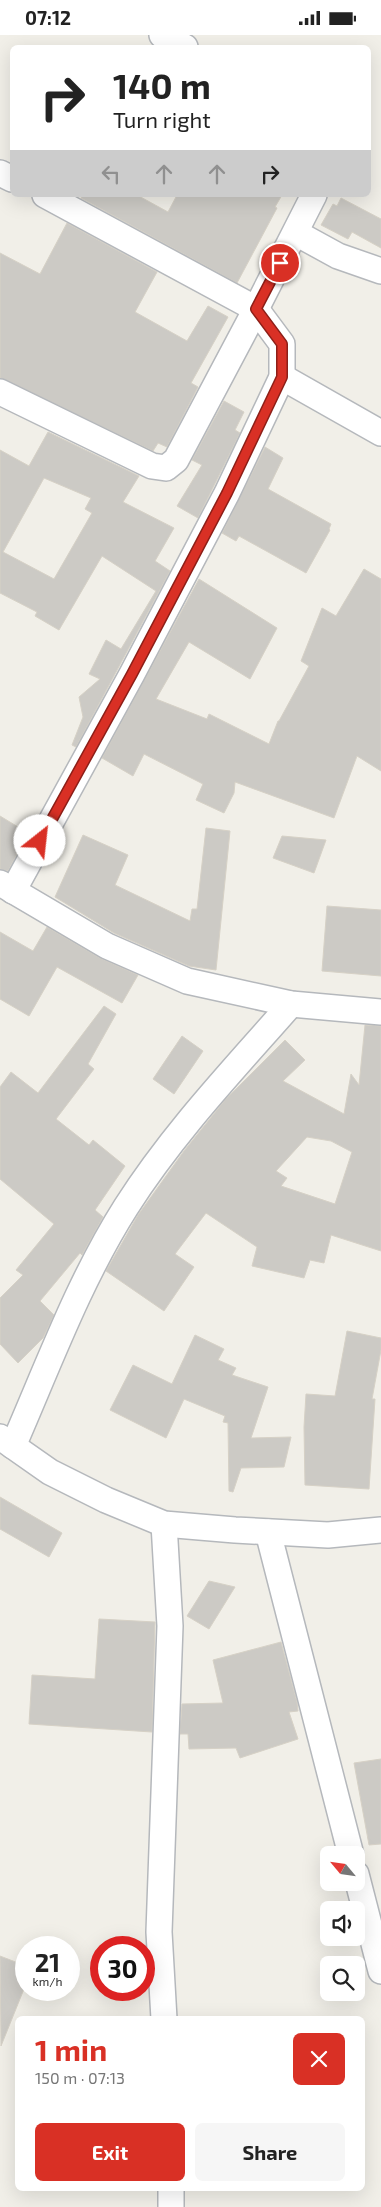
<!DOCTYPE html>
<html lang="en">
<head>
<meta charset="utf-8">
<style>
	body { margin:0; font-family:"Exo 2",sans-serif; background:#f6f6f6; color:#222; height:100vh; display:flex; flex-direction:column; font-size:19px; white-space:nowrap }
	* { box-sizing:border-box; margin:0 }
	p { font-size:16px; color:#767676 }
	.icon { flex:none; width:28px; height:28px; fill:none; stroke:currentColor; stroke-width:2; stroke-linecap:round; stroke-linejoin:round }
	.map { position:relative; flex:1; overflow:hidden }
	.drawer { position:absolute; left:15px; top:1981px; width:350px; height:175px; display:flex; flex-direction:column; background:#fff; border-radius:8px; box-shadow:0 5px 20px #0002 }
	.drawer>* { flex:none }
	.guide { position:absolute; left:10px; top:10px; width:361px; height:152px; border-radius:8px; box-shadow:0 5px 20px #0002; background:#fff; color:#222; overflow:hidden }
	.needle { width:32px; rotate:299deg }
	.controls { position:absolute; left:320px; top:1811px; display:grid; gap:10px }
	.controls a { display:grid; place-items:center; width:45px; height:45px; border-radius:8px; background:#fff; box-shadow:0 5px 20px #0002; font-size:25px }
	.speed { position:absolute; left:15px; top:1901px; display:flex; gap:10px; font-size:25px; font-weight:700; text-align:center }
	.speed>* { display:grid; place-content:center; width:65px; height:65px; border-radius:50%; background:#fff; box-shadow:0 5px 20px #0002; line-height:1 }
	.speed small { font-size:12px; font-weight:400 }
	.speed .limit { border:8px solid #d22; background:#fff; color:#111 }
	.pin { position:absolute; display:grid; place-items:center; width:42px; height:42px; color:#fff; margin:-21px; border:2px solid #fff; border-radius:50%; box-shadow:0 1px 5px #0007 }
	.me { position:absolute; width:55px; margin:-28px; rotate:29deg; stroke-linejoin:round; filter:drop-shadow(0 0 4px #0008) }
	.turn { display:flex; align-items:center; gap:18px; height:105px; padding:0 20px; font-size:22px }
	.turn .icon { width:65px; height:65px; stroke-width:2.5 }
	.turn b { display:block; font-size:35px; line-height:42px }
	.lanes { display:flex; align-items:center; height:48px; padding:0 20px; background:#0003; justify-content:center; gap:25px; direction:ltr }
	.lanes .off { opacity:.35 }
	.round { display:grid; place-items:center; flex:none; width:52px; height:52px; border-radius:8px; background:#f6f6f6 }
	.summary { display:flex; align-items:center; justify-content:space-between; height:85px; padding:0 20px }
	h1 { font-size:30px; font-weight:700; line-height:38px; color:#d93025 }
	.cta { display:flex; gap:10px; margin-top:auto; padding:10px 20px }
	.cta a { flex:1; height:58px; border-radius:8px; background:#d93025; color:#fff; font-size:20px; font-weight:700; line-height:58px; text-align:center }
	.cta a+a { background:#f6f6f6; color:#222 }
	.status { display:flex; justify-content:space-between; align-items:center; height:35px; padding:0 25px; background:#fff; direction:ltr }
	.status svg { height:14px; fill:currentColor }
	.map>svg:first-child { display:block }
	.building { fill:#cccac5; stroke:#d6d1c6; fill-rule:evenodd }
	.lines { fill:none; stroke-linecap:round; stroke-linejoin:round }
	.street-casing { stroke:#b5b8bc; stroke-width:28 }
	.street { stroke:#fff; stroke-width:25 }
	.route-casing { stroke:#8d1f18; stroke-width:12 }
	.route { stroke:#d93025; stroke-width:9 }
</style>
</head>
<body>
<div class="status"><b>07:12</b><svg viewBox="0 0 49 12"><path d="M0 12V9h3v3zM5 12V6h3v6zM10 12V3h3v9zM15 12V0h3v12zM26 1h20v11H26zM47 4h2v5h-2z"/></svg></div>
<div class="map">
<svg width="381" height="2172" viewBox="0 0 381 2172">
	<rect width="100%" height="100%" fill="#f1efe8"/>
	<!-- building -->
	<g class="building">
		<path d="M83 160H137L168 177 177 160H282L275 172 277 173 237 248 81 163Z"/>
		<path d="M341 163 381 184V213L352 197 348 204 321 190 333 169 337 171Z"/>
		<path d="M67 188 157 237 135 277 187 306 208 271 228 282 191 348 198 352 167 412 158 408 153 416 0 343V218L40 239Z"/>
		<path d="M224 366 244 377 235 395 240 398 198 483 177 471 202 430 192 425Z"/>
		<path d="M48 397 139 441 123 467 174 493 155 526 170 536 76 712 72 710 83 682 79 662 100 644 89 639 106 605 121 614 156 556 102 521 59 595 35 581 37 577 0 558V415L29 431ZM44 443 91 463 85 474 92 478 54 544 3 517Z"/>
		<path d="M265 412 283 423 268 454 331 489 329 494 330 495 306 538 239 501 236 506 222 498Z"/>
		<path d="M364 534 381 544V736L357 721 334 783 235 747 234 758 224 778 196 765 203 749 144 719 133 741 102 723 199 544 277 593 250 644 189 607 156 664 207 684 209 679 269 709 278 686H279L309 631 301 626 322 573 336 581Z"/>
		<path d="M0 781 28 798 8 836 0 834Z"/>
		<path d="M206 793 230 796 216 935 189 931 114 898 55 862 83 800 128 820 115 850 190 886 192 874H197Z"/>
		<path d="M282 801 326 805 314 838 273 823Z"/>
		<path d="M327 871 381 875V941L322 936Z"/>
		<path d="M47 892 100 923 138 940 122 968 57 932 29 981 0 964V897L33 916Z"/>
		<path d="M104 971 116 979 88 1029 94 1034 56 1084 89 1110 93 1105 125 1131 95 1175 103 1182 82 1220 80 1218 40 1266 54 1280 43 1303 18 1328 0 1309V1263L23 1240 16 1235 54 1189 0 1144V1052L11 1037 38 1058Z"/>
		<path d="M365 990 381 991V1216L331 1200 324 1228 310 1225 304 1243 252 1231 257 1212 206 1178 175 1219 194 1232 164 1276 106 1236 138 1180 184 1116 225 1065 285 1005 305 1025 283 1046 344 1079 351 1039 359 1050ZM307 1102 331 1106 352 1117 335 1169 281 1151 287 1143 276 1136Z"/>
		<path d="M182 1001 203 1016 174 1059 153 1044Z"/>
		<path d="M347 1296 381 1303V1315L372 1364H375L369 1454 305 1450 304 1392 306 1359 335 1361Z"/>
		<path d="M195 1300 224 1314 218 1325 236 1333 232 1340 268 1352 251 1403 291 1402 284 1432 241 1433 233 1457 229 1456 228 1388 223 1387 225 1381 184 1364 166 1403 110 1375 133 1330 172 1349Z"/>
		<path d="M0 1462 62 1498 49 1522 0 1494Z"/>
		<path d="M209 1546 235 1552 209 1594 187 1581Z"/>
		<path d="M99 1584 155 1587 152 1697 29 1689 32 1640 95 1644Z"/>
		<path d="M281 1607 297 1667 298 1676 289 1677 298 1704 240 1723 236 1713 189 1714 188 1699H180L182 1669 223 1668 213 1625Z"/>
		<path d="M381 1724V1809L369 1810 354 1728Z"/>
		<path d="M0 1921 26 1931V1949L1 2011Z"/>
	</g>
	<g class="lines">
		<!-- street casing -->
		<g class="street-casing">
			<g id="street">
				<path d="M162 0 185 12"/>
				<path d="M0 138 12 144"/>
				<path d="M296 198 338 221 381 236"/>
				<path d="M282 342 381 398"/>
				<path d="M0 357 152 431 166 433 176 425 256 274 314 160"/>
				<path d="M0 848 107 911 187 946 291 969 381 977"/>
				<path d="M13 856 132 639 227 458 282 342V309L256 274 45 160"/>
				<path d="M0 1402 50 1437 106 1465 164 1489 235 1495 328 1500 381 1495"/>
				<path d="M13 1411C48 1331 79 1246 126 1172 173 1098 234 1034 291 969"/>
				<path d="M164 1489 170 1591 159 1897 164 1984"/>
				<path d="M268 1497 351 1820"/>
				<path d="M356 1839 381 1936"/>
				<path d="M171 2172V2154"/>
			</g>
		</g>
		<!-- street -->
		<use href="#street" class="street"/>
	</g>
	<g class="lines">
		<!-- route casing -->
		<g class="route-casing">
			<path id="route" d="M40 806 132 639 227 458 282 342V309L256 274 280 228"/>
		</g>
		<!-- route -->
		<use href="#route" class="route"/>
	</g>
</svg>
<div class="controls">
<a><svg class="needle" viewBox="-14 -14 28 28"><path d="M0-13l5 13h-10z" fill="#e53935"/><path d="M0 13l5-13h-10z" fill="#767676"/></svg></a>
<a><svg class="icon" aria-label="sound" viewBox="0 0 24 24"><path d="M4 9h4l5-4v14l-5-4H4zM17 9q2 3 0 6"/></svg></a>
<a><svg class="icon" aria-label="search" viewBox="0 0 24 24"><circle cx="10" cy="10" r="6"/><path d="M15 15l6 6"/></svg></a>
</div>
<div class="speed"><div>21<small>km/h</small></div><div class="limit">30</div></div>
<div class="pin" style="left:280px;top:228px;background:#d93025"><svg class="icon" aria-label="arrive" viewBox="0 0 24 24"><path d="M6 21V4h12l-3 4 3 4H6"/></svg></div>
<svg class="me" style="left:40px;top:806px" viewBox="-20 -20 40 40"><circle r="19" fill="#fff"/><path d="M0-13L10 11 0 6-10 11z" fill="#d93025"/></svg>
<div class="guide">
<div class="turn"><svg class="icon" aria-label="right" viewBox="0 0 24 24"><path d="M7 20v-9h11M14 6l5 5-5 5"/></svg><div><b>140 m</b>Turn right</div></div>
<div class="lanes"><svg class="icon off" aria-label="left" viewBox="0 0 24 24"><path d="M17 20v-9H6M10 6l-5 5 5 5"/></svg><svg class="icon off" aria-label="ahead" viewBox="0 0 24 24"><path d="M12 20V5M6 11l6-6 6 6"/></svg><svg class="icon off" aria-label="ahead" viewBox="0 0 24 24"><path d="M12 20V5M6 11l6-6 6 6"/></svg><svg class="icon" aria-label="right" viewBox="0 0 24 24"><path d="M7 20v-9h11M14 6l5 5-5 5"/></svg></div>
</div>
<section class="drawer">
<div class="summary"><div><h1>1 min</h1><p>150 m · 07:13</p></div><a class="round" style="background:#d93025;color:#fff"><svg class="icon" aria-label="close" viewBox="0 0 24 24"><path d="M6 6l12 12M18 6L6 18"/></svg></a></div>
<div class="cta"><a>Exit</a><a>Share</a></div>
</section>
</div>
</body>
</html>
